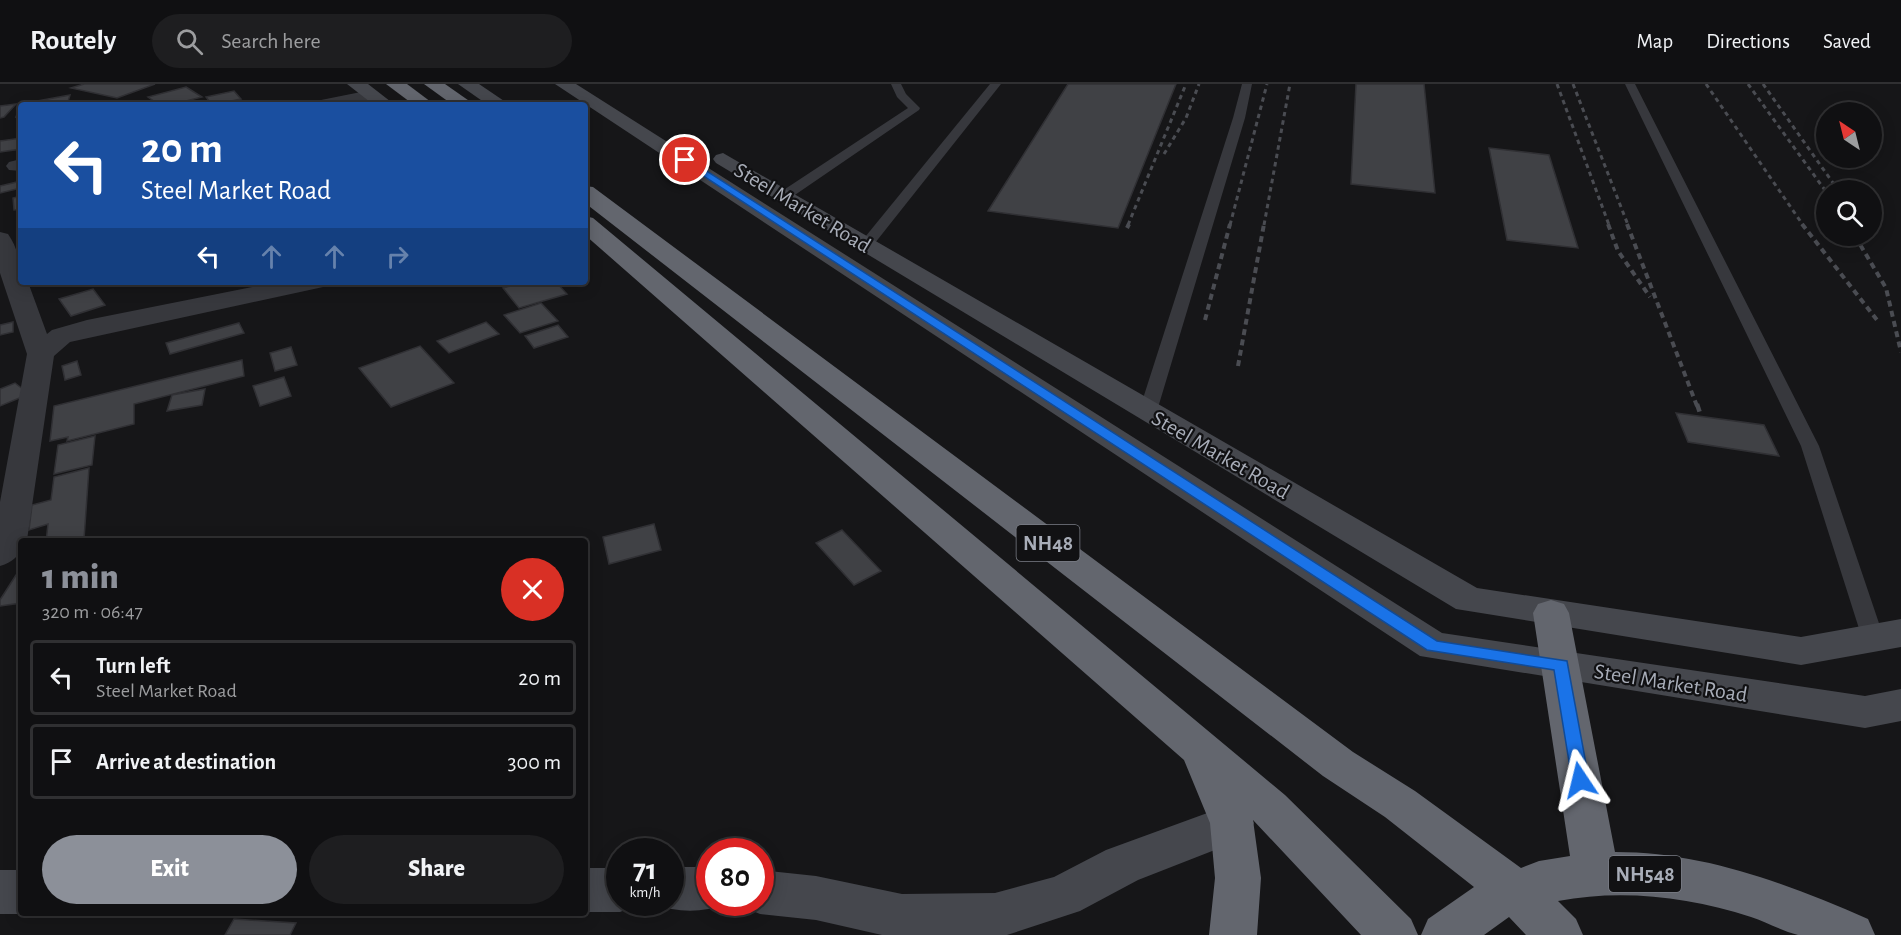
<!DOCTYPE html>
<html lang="en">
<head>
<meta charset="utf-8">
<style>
	body { margin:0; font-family:"Alegreya Sans",sans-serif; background:#1e1e20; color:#f1f3f6; height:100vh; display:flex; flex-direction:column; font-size:22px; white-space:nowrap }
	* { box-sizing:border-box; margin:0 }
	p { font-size:20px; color:#9c9d9f }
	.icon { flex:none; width:33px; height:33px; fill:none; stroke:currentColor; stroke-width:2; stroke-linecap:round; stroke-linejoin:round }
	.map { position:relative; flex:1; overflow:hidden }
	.details { position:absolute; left:18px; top:454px; width:570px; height:378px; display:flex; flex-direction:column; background:#101012; border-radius:6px; box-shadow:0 3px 15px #0003,0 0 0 2px #303032 }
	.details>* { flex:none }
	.banner { position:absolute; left:18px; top:18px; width:570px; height:183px; border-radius:6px; box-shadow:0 3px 15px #0003,0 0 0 2px #303032; background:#1a4fa0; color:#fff; overflow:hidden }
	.needle { width:39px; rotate:325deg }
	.buttons { position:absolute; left:1816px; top:18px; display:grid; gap:12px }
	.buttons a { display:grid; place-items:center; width:66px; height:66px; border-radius:50%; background:#101012; box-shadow:0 3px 15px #0003,0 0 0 2px #303032; font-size:30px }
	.speed { position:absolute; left:606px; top:754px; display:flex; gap:12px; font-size:30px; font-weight:700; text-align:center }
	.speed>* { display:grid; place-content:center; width:78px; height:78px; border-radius:50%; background:#101012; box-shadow:0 3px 15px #0003,0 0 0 2px #303032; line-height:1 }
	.speed small { font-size:15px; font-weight:400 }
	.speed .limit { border:9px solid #d22; background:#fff; color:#111 }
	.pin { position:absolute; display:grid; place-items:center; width:51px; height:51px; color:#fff; margin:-26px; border:3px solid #fff; border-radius:50%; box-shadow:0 2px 6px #0007 }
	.me { position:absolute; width:66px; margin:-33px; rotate:350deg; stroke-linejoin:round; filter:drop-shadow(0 0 4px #0008) }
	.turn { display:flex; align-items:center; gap:21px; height:126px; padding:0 24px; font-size:27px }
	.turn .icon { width:78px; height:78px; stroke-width:2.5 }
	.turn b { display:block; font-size:42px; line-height:51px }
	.lanes { display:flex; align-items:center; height:57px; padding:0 24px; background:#0003; justify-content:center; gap:30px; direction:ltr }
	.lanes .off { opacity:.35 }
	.round { display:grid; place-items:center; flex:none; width:63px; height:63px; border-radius:32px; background:#1e1e20 }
	.overview { display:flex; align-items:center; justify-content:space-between; height:102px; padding:0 24px }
	h1 { font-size:36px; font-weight:800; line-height:45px; color:#8c9099 }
	.primary-button { display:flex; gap:12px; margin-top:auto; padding:12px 24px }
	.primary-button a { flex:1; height:69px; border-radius:36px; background:#8c9099; color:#fff; font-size:24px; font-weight:800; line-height:69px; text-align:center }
	.primary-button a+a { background:#1e1e20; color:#f1f3f6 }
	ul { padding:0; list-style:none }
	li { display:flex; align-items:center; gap:18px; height:75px; margin:0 12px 9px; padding:0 12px; border:3px solid #303032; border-radius:6px }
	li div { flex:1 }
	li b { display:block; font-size:22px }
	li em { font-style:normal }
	header { display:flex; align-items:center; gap:36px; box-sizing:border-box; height:84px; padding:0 30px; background:#101012; border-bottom:2px solid #303032 }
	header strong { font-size:28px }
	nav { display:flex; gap:33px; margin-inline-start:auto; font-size:21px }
	.search { width:420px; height:54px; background:#1e1e20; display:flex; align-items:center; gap:15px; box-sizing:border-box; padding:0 21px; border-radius:33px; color:#9c9d9f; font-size:22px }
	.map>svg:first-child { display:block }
	.building { fill:#404145; stroke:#303034; stroke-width:1.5 }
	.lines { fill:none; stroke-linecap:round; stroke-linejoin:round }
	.lane { fill:#37383d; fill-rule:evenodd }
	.street { fill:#37383d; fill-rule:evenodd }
	.secondary { fill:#45474d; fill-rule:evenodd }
	.highway { fill:#63666e; fill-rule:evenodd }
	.rail-far2 { stroke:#4a4c52; stroke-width:3; stroke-dasharray:4.5 4; stroke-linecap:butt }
	.rail-far1 { stroke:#4a4c52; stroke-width:4; stroke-dasharray:6 4.5; stroke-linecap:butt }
	.rail { stroke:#4a4c52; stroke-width:4.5; stroke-dasharray:8 6; stroke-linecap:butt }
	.route { fill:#1a73e8; stroke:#114b97; stroke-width:1.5 }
	.labels { text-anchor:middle; stroke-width:4.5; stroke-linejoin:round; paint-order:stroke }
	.shield { fill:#111113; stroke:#7b7e86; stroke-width:1.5 }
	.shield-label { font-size:21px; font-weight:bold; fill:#a8adb8 }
	.street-label { font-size:22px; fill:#a8adb8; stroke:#111113 }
</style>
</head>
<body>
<header>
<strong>Routely</strong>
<div class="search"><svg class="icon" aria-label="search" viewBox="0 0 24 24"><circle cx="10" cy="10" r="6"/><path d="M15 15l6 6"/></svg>Search here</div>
<nav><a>Map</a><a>Directions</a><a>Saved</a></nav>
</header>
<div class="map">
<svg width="1901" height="851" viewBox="0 0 1901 851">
	<rect width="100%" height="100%" fill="#161618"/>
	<!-- building -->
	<g class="building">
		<path d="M84 0H155L117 14 71 4Z"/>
		<path d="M1068 0H1176L1118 144 988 127Z"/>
		<path d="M1356 0H1424L1435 109 1351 100Z"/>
		<path d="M186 3 202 13 170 21H153L158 20 148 13Z"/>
		<path d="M234 7 241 15 212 21 206 13Z"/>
		<path d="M70 11 67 21H21V32L16 33 21 20Z"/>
		<path d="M16 20 4 33 0 34V22Z"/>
		<path d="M21 54V65L0 68V57Z"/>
		<path d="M1489 64 1549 71 1578 164 1507 156Z"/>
		<path d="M21 97V104L0 109V102Z"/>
		<path d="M21 112V125L14 126 13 114Z"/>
		<path d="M525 198H556L567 210 519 224 503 204Z"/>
		<path d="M93 205 105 221 71 232 59 215Z"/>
		<path d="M541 219 558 237 520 249 504 231Z"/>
		<path d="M13 238V248L0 251V241Z"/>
		<path d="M486 238 499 250 449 269 437 257Z"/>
		<path d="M239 239 244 249 170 270 166 259Z"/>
		<path d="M558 241 568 253 534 264 525 252Z"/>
		<path d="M420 262 454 299 391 323 359 284Z"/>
		<path d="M291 263 297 281 275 287 270 269Z"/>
		<path d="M242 276 244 292 134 320V340L67 357 68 353 50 357 54 322Z"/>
		<path d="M77 277 81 291 65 296 62 282Z"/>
		<path d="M284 293 291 312 260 322 253 302Z"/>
		<path d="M15 299 29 310 0 322V305Z"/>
		<path d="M205 305 202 321 167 327 172 311Z"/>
		<path d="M1676 329 1764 341 1779 372 1688 358Z"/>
		<path d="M95 352 92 381 54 390 58 361Z"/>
		<path d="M89 384 84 455 46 458 48 440 29 446 32 421 51 416 54 393Z"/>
		<path d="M654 440 661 466 609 480 603 453Z"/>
		<path d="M842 446 881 487 854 501 816 459Z"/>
		<path d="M16 491H21V519L0 522V516Z"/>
		<path d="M234 835 296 839 290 851H225Z"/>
	</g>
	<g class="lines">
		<!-- lane -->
		<g class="lane">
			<path d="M891 0H901L906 10 920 24 919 26 789 115H779V109L908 24 897 13Z"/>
			<path d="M990 0H1001L871 164H861V158Z"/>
			<path d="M1242 0H1252L1245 34 1157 327 1148 332 1142 331 1139 327 1233 34Z"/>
			<path d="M1625 0H1635L1819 362 1884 554 1881 560 1873 562 1865 560 1862 554 1801 362Z"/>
		</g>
		<!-- street -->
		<g class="street">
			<path d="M371 6 380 11 377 15 349 21H314L316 17Z"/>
			<path d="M21 75V87L9 86 6 82 9 78Z"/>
			<path d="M0 148 8 150C18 164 21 181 21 198H28L47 250 52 246 87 236 277 198H326L323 203 314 205 70 258 54 272 27 456 21 458C21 472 13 478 0 482V418L27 270 0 189Z"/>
		</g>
		<!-- secondary -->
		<g class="secondary">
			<path d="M347 0H368L395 21H374Z"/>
			<path d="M458 0H479L510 21H488Z"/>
			<path d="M555 0H576L1442 549 1865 612 1901 605V637L1865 644 1420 572Z"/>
			<path d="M723 69 1477 504 1801 553 1901 535V563L1801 581 1456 525 716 79 713 75 716 71Z"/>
			<path d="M1232 720 1248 725 1254 739 1248 753 1138 796 1080 827 1007 851H882L816 836 760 830 743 823 742 819H760V786L816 792 902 810 995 809 1054 793 1106 766Z"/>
			<path d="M670 783H710V819L726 820C703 829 677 829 654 820L670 819Z"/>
			<path d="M585 784H620V819H638L637 821 620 828H585Z"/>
			<path d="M0 786H21L22 830H0Z"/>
		</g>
		<!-- highway -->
		<g class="highway">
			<path d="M386 0H407L435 21H414Z"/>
			<path d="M424 0H445L475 21H453Z"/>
			<path d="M585 102 593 103 1353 668 1415 707 1521 784 1539 777 1570 772 1533 529 1538 520 1551 516 1564 520 1569 529 1615 768C1705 768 1787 800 1868 835L1875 851C1854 851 1817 851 1798 851 1782 847 1766 838 1751 833 1688 813 1623 805 1558 817L1576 835 1583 851H1526L1509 833 1484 851H1421L1428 835 1474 803 1385 733 1323 692 585 119Z"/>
			<path d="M585 132 593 134 1285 711 1411 835 1418 851H1361L1253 736 1261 794 1257 851H1209L1215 794 1210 739 1184 676 585 151Z"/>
		</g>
		<!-- rail-far2 -->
		<g class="rail-far2">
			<path d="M1557 0 1609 141"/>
			<path d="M1573 0 1628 141"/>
			<path d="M1706 0 1803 141"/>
			<path d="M1748 0 1827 109"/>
			<path d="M1763 0 1838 106"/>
			<path d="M1164 70 1186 34 1199 0"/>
			<path d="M1128 141 1186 0"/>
			<path d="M1230 141 1267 0"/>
			<path d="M1264 141 1290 0"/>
		</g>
		<!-- rail-far1 -->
		<g class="rail-far1">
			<path d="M1608 140 1618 167 1650 213"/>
			<path d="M1627 140 1697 322"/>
			<path d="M1802 140 1877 236"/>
			<path d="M1127 144 1129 140"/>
			<path d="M1855 152 1886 204 1901 268"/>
			<path d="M1205 236 1230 140"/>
			<path d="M1238 282 1264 140"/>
		</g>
		<!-- rail -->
		<path class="rail" d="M1697 320 1700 329"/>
	</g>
	<!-- route -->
	<path class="route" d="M682 75H688L1437 557 1567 577 1589 696 1587 702 1580 704 1574 702 1572 696 1554 586 1427 566 682 78Z"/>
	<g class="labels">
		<!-- shield labels -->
		<g class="shield">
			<rect x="1016.5" y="441" width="63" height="36" rx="4.5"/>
			<rect x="1609" y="772" width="72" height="36" rx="4.5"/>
		</g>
		<g class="shield-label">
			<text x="1048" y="466">NH48</text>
			<text x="1645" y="797">NH548</text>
		</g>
		<!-- street labels -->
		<g class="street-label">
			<text transform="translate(803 123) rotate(31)" y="8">Steel Market Road</text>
			<text transform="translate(1221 370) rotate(30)" y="8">Steel Market Road</text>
			<text transform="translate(1671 598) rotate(9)" y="8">Steel Market Road</text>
		</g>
	</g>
</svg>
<div class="buttons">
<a><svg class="needle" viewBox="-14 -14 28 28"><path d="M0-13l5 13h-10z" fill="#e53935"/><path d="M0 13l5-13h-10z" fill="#9c9d9f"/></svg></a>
<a><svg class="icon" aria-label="search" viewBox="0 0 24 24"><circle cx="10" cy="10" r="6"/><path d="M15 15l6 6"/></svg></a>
</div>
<div class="speed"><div>71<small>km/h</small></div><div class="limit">80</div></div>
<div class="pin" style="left:685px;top:76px;background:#d93025"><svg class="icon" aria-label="arrive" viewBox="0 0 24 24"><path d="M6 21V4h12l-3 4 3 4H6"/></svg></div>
<svg class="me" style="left:1580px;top:696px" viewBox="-20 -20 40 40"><path d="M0-17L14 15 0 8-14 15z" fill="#1a73e8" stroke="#fff" stroke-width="4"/></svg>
<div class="banner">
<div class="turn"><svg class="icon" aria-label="left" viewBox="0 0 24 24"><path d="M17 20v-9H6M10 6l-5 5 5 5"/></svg><div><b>20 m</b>Steel Market Road</div></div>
<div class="lanes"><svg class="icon" aria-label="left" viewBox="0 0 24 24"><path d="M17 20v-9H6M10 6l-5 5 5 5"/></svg><svg class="icon off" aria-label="ahead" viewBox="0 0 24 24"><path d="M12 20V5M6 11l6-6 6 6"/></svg><svg class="icon off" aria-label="ahead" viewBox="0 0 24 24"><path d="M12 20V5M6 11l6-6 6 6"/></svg><svg class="icon off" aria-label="right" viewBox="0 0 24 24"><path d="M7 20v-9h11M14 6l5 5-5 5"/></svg></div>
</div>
<section class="details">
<div class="overview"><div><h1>1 min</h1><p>320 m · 06:47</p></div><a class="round" style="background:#d93025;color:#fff"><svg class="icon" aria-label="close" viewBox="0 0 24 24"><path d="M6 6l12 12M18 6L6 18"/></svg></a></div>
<ul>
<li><svg class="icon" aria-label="left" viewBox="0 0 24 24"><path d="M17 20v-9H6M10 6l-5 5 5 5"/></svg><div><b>Turn left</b><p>Steel Market Road</p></div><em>20 m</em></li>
<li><svg class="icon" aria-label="arrive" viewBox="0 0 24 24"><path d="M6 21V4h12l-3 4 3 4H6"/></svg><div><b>Arrive at destination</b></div><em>300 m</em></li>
</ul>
<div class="primary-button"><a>Exit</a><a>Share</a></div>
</section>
</div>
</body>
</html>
